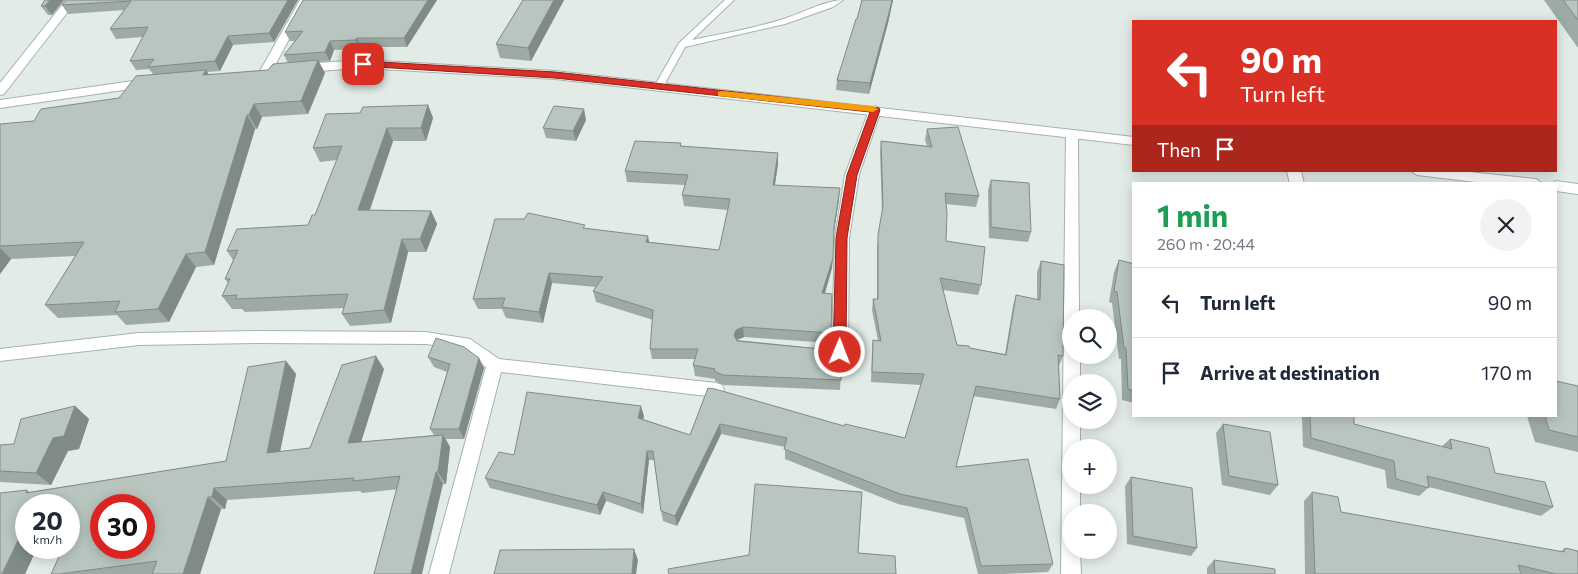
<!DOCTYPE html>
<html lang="en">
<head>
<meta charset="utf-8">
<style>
	body { margin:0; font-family:Commissioner,sans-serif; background:#f2f2f3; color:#1f2937; height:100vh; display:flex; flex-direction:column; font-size:19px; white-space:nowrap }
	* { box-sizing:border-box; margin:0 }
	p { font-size:16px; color:#747a83 }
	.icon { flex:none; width:28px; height:28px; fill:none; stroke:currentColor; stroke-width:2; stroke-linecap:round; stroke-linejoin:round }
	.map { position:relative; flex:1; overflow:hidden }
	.drawer { position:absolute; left:1132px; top:182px; width:425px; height:235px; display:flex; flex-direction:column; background:#fff; border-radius:0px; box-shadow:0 2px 12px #0003 }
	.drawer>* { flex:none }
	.banner { position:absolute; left:1132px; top:20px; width:425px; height:152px; border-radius:0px; box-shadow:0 2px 12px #0003; background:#d93025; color:#fff; overflow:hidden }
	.controls { position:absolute; left:1062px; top:309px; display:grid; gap:10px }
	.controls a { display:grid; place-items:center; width:55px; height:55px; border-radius:50%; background:#fff; box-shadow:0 2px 12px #0003; font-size:25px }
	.speed { position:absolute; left:15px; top:494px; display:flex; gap:10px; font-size:25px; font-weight:700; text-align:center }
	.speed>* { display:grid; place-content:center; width:65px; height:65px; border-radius:50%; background:#fff; box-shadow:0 2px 12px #0003; line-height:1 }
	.speed small { font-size:12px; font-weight:400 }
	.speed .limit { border:8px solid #d22; background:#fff; color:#111 }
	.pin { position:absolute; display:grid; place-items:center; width:42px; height:42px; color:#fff; margin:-21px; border-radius:10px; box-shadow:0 2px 8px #0006 }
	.me { position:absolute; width:55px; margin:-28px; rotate:1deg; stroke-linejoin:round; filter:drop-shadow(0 0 4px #0008) }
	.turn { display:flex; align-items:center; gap:18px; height:105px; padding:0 25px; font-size:22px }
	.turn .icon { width:65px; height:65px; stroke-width:2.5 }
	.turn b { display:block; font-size:35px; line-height:42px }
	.then { display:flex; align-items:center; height:48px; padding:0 25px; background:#0003; gap:10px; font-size:19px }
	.round { display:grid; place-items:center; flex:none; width:52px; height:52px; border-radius:26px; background:#f2f2f3 }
	.summary { display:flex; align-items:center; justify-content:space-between; height:85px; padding:0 25px }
	h1 { font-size:30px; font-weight:700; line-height:38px; color:#1e9e55 }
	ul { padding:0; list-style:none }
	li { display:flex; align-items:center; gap:15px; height:70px; padding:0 25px; border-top:1px solid #e0e1e3 }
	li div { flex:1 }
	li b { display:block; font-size:19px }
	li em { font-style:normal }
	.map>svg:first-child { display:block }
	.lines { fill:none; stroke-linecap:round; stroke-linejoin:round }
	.service-casing { stroke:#a5b3ac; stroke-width:2 }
	.minor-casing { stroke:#a5b3ac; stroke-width:2 }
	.tertiary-casing { stroke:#a5b3ac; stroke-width:2 }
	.service { fill:#fff; fill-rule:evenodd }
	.minor { fill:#fff; fill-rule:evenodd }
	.tertiary { fill:#fff; fill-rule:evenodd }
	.wall { fill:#9eaaa4 }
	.shaded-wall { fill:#818b86 }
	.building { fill:#b8c6bf; stroke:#818b86; fill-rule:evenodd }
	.route { fill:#d93025; stroke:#8d1f18 }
	.slow { fill:#f59e0b }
</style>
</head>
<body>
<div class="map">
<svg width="1578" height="574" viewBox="0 0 1578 574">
	<rect width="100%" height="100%" fill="#e2ebe6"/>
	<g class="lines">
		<!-- service casing -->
		<g class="service-casing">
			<path id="service" d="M725 0H734L692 40C721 34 751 29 780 20 798 15 826 0 843 0L833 7 785 24 685 47 662 89H656L654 87 679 43Z"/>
		</g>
		<!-- minor casing -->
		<g class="minor-casing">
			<g id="minor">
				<path d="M66 0H77L4 94 0 95V83Z"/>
				<path d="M300 0H310L272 71 270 74H262L260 71Z"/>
				<path d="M875 106 881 110 859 175 849 238 848 352 846 357C836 360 825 359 815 356L813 351 815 346 832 345 835 238 845 175 869 110Z"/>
				<path d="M1072 131 1078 135 1079 318H1071V355H1080V382H1071V420H1080V448H1071V485H1080V512H1071V550H1080L1081 574H1061L1066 135Z"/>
				<path d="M1287 171H1301L1304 184H1290Z"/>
				<path d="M256 331 426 332 470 339 499 359 716 383 722 385 724 390 722 395 716 397 501 372 449 574H429L486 367 460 349 426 344 256 343 139 345 0 361V349L139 333Z"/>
			</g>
		</g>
		<!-- tertiary casing -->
		<g class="tertiary-casing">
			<g id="tertiary">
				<path d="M363 60 555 71 1134 137V145L555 79 363 68 302 72 296 68 302 64Z"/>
				<path d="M147 79 151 80 153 83 151 86 0 108V100Z"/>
				<path d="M1411 171H1460L1536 179 1543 184H1492L1417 175Z"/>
				<path d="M1556 181 1578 184V194L1556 191V184H1551Z"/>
			</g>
		</g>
		<!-- service -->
		<use href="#service" class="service"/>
		<!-- minor -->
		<use href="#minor" class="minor"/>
		<!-- tertiary -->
		<use href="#tertiary" class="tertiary"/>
	</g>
	<!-- wall -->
	<g class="wall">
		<path d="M45 0H64L52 15H48L41 6Z"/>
		<path d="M66 0H298L274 42 233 45 220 71 207 72 209 75 268 70 288 63 284 55 295 41H290L285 32 437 0 407 47H361L360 49 334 50 330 61 319 62 325 73 308 114 262 117 257 129H255L214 265 196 267 169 322 126 325 117 315 58 318 45 305 75 256 11 259 0 274V124L34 121 119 98 153 74 149 69 136 70 130 61 143 37 116 39 110 29 124 10 68 14 62 5Z"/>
		<path d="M523 0H564L531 61 500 58 496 44Z"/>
		<path d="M862 0H893L888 23 869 94 836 90 837 80 857 19Z"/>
		<path d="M1544 0H1578V48Z"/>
		<path d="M428 105 433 118 426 141H393L370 210 431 211 437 224 426 252H408L391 323 350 326 342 314 344 308 245 312 242 309H232L222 296 228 283 225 279 233 260 227 251 308 225 315 215 337 160 320 162 313 148Z"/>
		<path d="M586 120 576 141 546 138 543 128Z"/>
		<path d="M927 129 979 196 976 207 946 204V241L981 285 978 295 943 290 957 345 970 348 1005 354 1013 306 1016 295 1037 300V272L1041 261 1063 356 1059 366 1060 399 1056 409 973 396 956 467 1053 564 1048 572 1003 574H978L964 518 898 504 785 459V447L721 434 677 526 663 521 661 511 654 460H649L643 514 606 501 600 515 490 488 485 478 514 455 644 416 643 419 690 435 708 388 844 426 905 438 921 385 871 382 872 351 873 340 878 341 872 310 873 299H877V246L882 214 880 152 881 141 927 146 925 140Z"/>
		<path d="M681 143V146L778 153V164L775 185 839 199 833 236 832 268 825 293 832 294 830 343 744 337 737 340 842 351 840 390 724 385 715 381V379L695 376 693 365 695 359H652L650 349 653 320 596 302 593 291 596 287 552 283 543 323 506 318 502 309H478L473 299 586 228 649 242 719 250 728 210 684 206 682 195 685 185 627 182 625 171Z"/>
		<path d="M991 180 1031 232 1028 242 989 238 988 190Z"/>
		<path d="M1119 260 1134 264V403L1122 400 1121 359H1119L1112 303 1109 302 1114 272Z"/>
		<path d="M428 357 479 358 484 368 464 439H446L450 447 446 484 362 493 360 491 227 500 225 509H221L200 574H51L69 548V505H26V548H37L25 574H0L27 490 30 492 226 461 286 361 296 374 280 452 310 448 384 369 361 442 434 435 430 429 447 372 434 367Z"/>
		<path d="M1578 386V452L1535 442 1527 416H1556Z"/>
		<path d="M75 406 89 419 79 449 68 451 51 485 0 482V445L14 444Z"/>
		<path d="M1302 416H1354V424L1441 447 1450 439 1495 473 1553 507 1541 516 1429 487 1419 496 1387 488 1385 470 1303 447Z"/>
		<path d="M1223 424 1278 485 1270 495 1222 485 1216 433Z"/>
		<path d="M1131 477 1197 548 1191 556 1127 544 1125 486Z"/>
		<path d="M1312 492 1341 512 1560 552 1565 548 1578 574H1305L1304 501Z"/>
		<path d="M1214 560 1275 574H1207V568Z"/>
	</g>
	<!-- shaded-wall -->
	<g class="shaded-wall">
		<path d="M50 0H64L52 15 45 6Z"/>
		<path d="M288 0H298L274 42 269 33Z"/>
		<path d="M428 0H437L407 47 404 38Z"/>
		<path d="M554 0H564L531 61 528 48Z"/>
		<path d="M892 0H893L888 23 869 94 870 83Z"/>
		<path d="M228 36 233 45 220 71 215 61Z"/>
		<path d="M357 38 361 47 360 49 356 40Z"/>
		<path d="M330 41 334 50 330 61 325 52Z"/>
		<path d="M318 60 325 73 308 114 301 101Z"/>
		<path d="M206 70 214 83 203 75Z"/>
		<path d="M254 104 262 117 257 129 249 115Z"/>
		<path d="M428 105 433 118 426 141 421 128Z"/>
		<path d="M584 109 586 120 576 141 573 131Z"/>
		<path d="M247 115 255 129 214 265 205 252Z"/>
		<path d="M387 128 393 141 365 223 358 210Z"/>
		<path d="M778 153V164L773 196V185Z"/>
		<path d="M840 188 839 199 833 238 834 227Z"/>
		<path d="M431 211 437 224 426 252 420 239Z"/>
		<path d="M648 236 650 246 646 242Z"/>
		<path d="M402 239 408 252 391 323 384 310Z"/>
		<path d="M0 248 11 259 0 274Z"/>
		<path d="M186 254 196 267 169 322 158 309Z"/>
		<path d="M833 258 832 268 822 303V293Z"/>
		<path d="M549 273 552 283 543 323 539 312Z"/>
		<path d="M743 327 744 337 736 340 734 335 736 330Z"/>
		<path d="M376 356 384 369 357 455 348 443Z"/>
		<path d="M479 358 484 368 464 439 459 429Z"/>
		<path d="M286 361 296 374 277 466 267 453Z"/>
		<path d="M75 406 89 419 79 449 68 451 51 485 36 473 53 438Z"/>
		<path d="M641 406 644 416 641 428 638 418Z"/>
		<path d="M720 424 721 434 677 526 675 516Z"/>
		<path d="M443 435 450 447 446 484 438 472Z"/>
		<path d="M647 451 649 460 643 514 641 504Z"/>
		<path d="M436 472 443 484 422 574H411Z"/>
		<path d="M214 488 227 500 225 509 212 497Z"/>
		<path d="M603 492 606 501 600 515 597 505Z"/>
		<path d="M208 497 221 509 200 574H183Z"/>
		<path d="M24 528 26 529V548H37L25 574H2Z"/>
		<path d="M634 549 638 560 636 574H632Z"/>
	</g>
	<!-- building -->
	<g class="building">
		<path d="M45 0H50L45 6H41Z"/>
		<path d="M66 0H288L269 33 228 36 215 61 148 67 154 59 130 61 148 27 110 29 131 1 62 5Z"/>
		<path d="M303 0H428L404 38H357L356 40 330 41 325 52 284 55 303 31 285 32Z"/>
		<path d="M523 0H554L528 48 496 44Z"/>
		<path d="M862 0H892L889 13 870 83 837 80 856 19H857Z"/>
		<path d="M1563 0H1578V20Z"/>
		<path d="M318 60 301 101 254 104 249 115H247L205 252 186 254 158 309 115 312 120 301 45 305 84 242 0 246V124L34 121 41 109 119 98 136 76 206 70 203 75 268 70 273 64Z"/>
		<path d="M428 105 421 128H387L358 210 431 211 420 239H402L384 310 342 314 348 294 236 299 237 295 222 296 230 279H225L238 250 227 251 237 229 308 225 312 215H315L342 146 313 148 326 114 360 113 363 107Z"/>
		<path d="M554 106 584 109 573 131 543 128Z"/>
		<path d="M958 127 979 196 945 193 947 213 946 241 985 247 981 285 940 278 957 345 969 346 970 348 1006 355 1016 295 1040 300 1041 261 1064 265 1063 356 1058 355 1060 399 976 386 956 467 1028 459 1053 564 981 566 967 508 900 494 784 449 787 438 720 424 675 516 661 511 653 451H647L641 504 603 492 597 505 485 478 499 452 514 455 527 392 641 406 638 418 690 435 708 388 715 389 844 426 845 424 905 438 924 374 872 372 873 340 881 341 873 299H878V235L883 206 881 141 932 147 927 129Z"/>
		<path d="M635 141 681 143 680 146 778 153 773 185 840 188 834 227 833 258 822 293 832 294 831 333 743 327 736 330 734 335 737 341 842 351 841 380 723 375 714 371 715 369 693 365 698 349H650L653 310 593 291 603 277 549 273 539 312 502 307 505 298 473 299 495 219H524L528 213 585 225 583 228 648 236 646 242 719 250 730 199 682 195 688 175 625 171Z"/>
		<path d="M991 180 1029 183 1031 232 991 227Z"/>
		<path d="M1119 260 1134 264V391L1128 389 1126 348H1124L1117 292 1114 291Z"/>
		<path d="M436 338 464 347 479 358 459 429H430L450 364 428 357Z"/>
		<path d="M376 356 348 443 443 435 438 472H436L411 574H374L400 476 353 481 354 478 214 488 212 497H208L183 574H152L157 561 59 574H51L63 548H69V533L74 519 69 520V505H26V527L24 528 2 574H0V493L27 490 26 493 226 461 248 367 286 361 267 453 310 448 342 365ZM101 505H144V548H101Z"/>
		<path d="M1556 381 1578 386V437L1549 430 1545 416H1556Z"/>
		<path d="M75 406 64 436 53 438 36 473 0 471V445L14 444 21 419Z"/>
		<path d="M1310 416H1354V424L1452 449 1450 439 1489 448 1495 473 1545 482 1553 507 1427 476 1429 488 1396 479 1394 461 1311 438Z"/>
		<path d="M1223 424 1270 432 1278 485 1229 476Z"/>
		<path d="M1131 477 1192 488 1197 548 1133 536Z"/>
		<path d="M755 484 862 492 858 553 895 556 896 574H669L668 569 749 555Z"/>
		<path d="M1312 492 1338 497 1341 512 1564 552 1565 548 1578 551V574H1556L1518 565 1521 574H1315Z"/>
		<path d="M634 549 632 574H494L500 550Z"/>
		<path d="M1214 560 1275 569V574H1215Z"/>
	</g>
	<!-- route -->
	<path class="route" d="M363 61 555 72 879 108 880 110 857 175 847 238 846 352 844 355H835L833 352 836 238 847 175 870 112 555 78 360 66 359 64Z"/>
	<!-- slow -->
	<path class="slow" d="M722 91 873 106 878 109 873 112 718 96V92Z"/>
</svg>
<div class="controls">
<a><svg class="icon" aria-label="search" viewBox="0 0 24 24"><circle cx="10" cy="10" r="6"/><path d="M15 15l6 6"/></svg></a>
<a><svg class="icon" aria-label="layers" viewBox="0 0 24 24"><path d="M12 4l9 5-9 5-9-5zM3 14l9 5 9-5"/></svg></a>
<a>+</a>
<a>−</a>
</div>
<div class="speed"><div>20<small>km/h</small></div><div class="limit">30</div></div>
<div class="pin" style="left:363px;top:64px;background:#d93025"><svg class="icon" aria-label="arrive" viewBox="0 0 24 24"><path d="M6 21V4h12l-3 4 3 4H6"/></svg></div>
<svg class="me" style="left:840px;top:352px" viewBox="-20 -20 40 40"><circle r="17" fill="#d93025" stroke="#fff" stroke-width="3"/><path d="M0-11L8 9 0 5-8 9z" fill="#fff"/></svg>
<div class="banner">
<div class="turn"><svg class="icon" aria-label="left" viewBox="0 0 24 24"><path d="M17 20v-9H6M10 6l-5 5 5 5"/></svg><div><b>90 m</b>Turn left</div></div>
<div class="then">Then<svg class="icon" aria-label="arrive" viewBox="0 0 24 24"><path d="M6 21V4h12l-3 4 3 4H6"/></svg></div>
</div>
<section class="drawer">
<div class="summary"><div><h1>1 min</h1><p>260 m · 20:44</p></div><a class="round"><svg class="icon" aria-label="close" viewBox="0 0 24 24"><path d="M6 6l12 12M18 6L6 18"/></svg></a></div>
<ul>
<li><svg class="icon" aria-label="left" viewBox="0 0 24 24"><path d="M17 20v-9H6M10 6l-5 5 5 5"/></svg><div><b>Turn left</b></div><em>90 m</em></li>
<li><svg class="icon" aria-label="arrive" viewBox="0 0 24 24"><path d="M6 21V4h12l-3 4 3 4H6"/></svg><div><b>Arrive at destination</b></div><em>170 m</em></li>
</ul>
</section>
</div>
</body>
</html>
